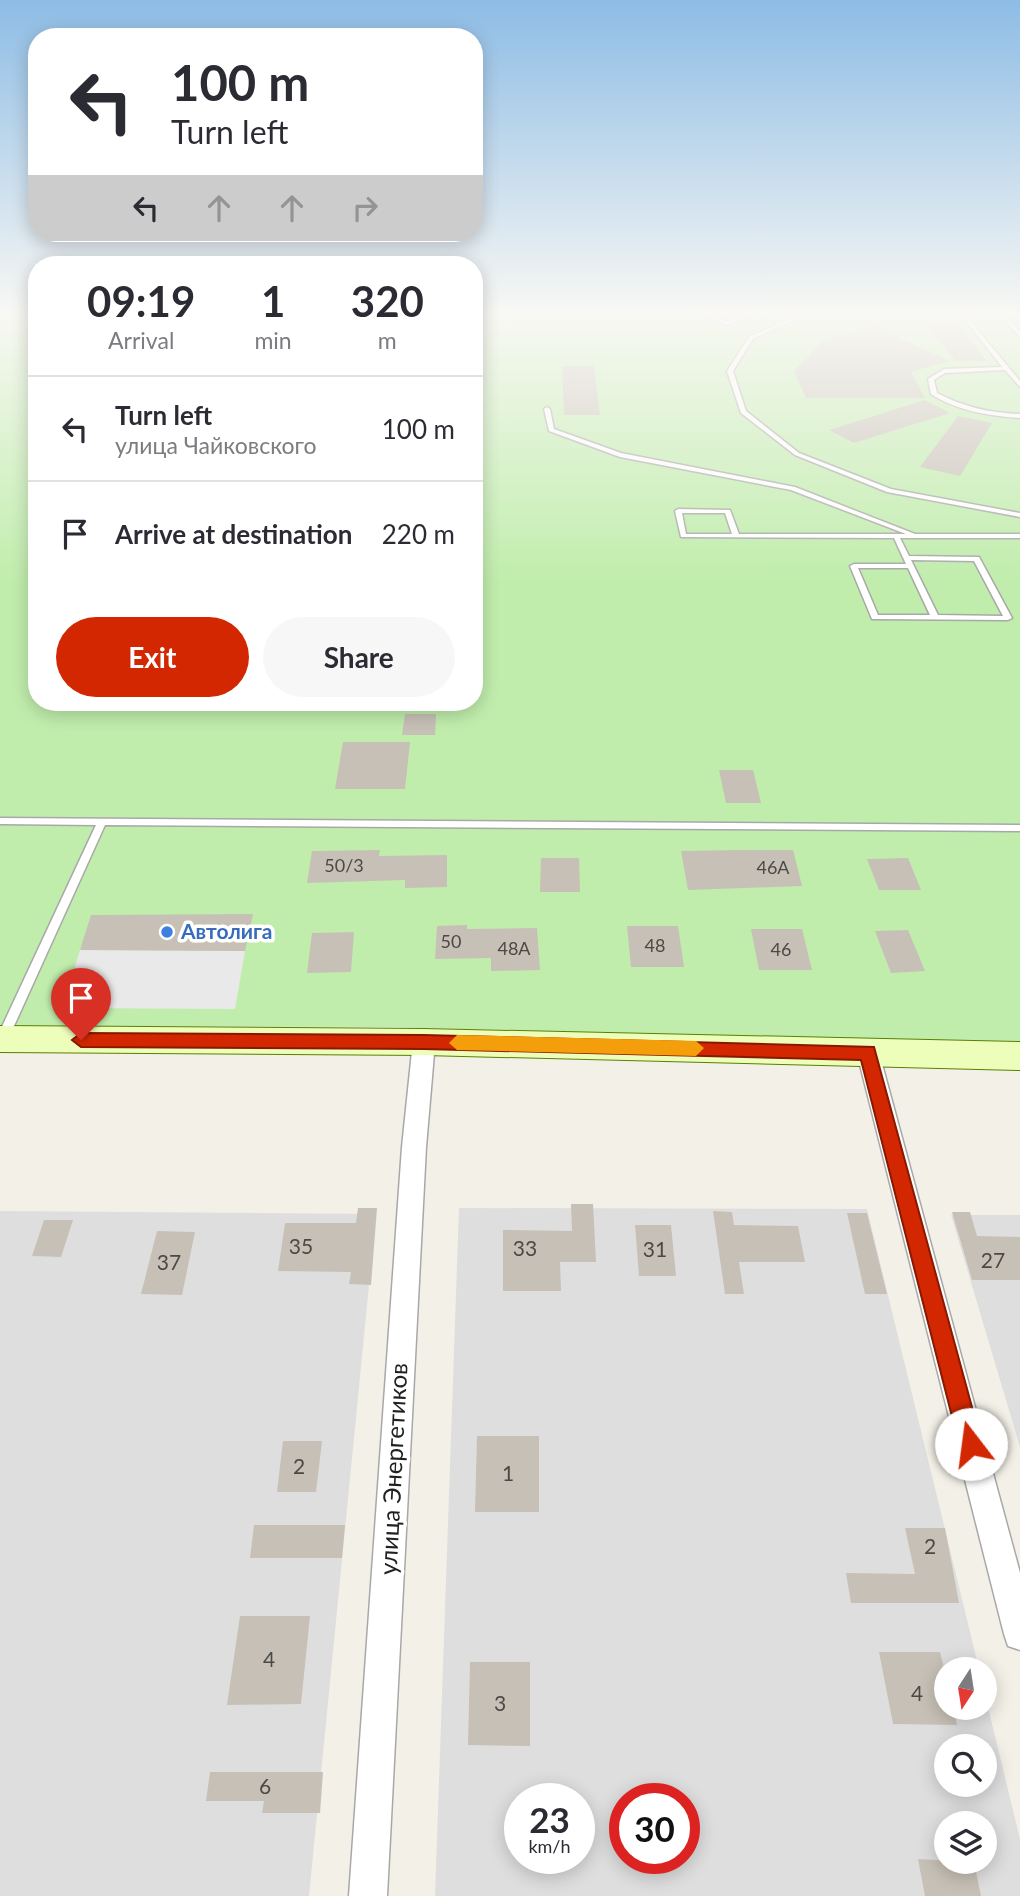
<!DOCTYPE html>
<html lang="en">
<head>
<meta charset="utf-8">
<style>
	body { margin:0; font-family:Lato,sans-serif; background:#f7f7f7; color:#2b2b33; height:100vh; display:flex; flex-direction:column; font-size:26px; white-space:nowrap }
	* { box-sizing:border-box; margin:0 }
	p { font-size:23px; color:#7c7c81 }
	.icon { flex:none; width:38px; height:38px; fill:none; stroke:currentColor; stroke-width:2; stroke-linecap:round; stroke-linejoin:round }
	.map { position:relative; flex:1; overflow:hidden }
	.panel { position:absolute; left:28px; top:256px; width:455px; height:455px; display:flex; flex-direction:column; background:#fff; border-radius:28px; box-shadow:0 4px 18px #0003 }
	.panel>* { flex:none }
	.top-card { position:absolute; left:28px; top:28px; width:455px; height:214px; border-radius:28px; box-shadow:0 4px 18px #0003; background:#fff; color:#2b2b33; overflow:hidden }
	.needle { width:46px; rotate:192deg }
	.tools { position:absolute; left:934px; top:1657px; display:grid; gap:14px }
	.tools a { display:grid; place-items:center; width:63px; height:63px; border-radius:50%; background:#fff; box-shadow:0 4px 18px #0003; font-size:35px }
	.speed { position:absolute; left:504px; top:1783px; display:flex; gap:14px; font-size:35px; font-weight:700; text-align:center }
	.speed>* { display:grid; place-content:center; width:91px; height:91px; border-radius:50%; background:#fff; box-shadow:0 4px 18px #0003; line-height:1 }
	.speed small { font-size:18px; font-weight:400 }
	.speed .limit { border:10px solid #d22; background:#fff; color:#111 }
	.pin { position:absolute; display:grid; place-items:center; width:60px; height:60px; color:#fff; margin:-72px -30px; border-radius:50% 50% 50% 0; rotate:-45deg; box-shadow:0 0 7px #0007 }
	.pin .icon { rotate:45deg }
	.me { position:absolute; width:77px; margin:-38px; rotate:345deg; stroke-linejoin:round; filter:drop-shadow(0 0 5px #0008) }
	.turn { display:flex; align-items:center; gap:24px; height:147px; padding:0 28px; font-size:32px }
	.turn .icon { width:91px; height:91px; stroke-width:2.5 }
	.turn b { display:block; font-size:49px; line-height:60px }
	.lanes { display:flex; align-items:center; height:66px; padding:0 28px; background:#0003; justify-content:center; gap:35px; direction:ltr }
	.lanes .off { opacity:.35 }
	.eta { display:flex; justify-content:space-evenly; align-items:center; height:119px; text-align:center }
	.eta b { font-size:42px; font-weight:700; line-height:49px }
	.action { display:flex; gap:14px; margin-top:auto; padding:14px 28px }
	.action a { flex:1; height:80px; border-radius:42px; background:#d22700; color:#fff; font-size:28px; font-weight:700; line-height:80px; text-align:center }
	.action a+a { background:#f7f7f7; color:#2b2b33 }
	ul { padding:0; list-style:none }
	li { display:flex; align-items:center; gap:21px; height:105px; padding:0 28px; border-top:2px solid #e1e1e2 }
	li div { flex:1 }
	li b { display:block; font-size:26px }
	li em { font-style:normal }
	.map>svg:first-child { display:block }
	.residential { fill:#dfdede; fill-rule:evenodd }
	.grass { fill:#c0edac }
	.parking { fill:#e9e9e9 }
	.building { fill:#c7c0b6 }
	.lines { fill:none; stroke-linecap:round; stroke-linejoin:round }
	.lane-casing { stroke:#a8a8a8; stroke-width:3 }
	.street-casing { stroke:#a8a8a8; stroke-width:3 }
	.secondary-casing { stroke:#5a8000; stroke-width:2 }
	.lane { fill:#fff; fill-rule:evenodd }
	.street { fill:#fff; fill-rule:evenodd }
	.secondary { fill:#edfdba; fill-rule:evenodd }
	.route { fill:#d22700; stroke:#881900; stroke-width:2 }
	.slow { fill:#f59e0b }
	.shop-dot { fill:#3f7fe0; stroke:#fff; stroke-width:2.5 }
	.labels { text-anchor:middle; stroke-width:7; stroke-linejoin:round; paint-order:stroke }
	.number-label { font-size:18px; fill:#4a4946 }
	.shop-label { font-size:21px; font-weight:bold; fill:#366cbe; stroke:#fff; text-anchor:start }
	.near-number-label { font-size:21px; fill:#4a4946 }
	.near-street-label { font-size:24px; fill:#212121; stroke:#fff }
</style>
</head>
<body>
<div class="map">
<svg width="1020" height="1896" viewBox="0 0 1020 1896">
	<rect width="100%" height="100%" fill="#f2f0e7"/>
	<!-- residential -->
	<g class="residential">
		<path d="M459 1208 867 1209 979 1669 947 1670V1708H985V1695L1020 1839V1896H435ZM947 1746H985V1785H947ZM520 1799H579V1858H520ZM625 1799H684V1858H625ZM947 1824H985V1862H947Z"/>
		<path d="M0 1211 376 1214 309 1896H0Z"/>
		<path d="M951 1215H1020V1447Z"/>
	</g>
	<!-- grass -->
	<path class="grass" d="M0 317H37V702H474V317H1020V1044L384 1027 0 1026Z"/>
	<!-- parking -->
	<path class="parking" d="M80 950 245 951 235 1009 62 1008Z"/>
	<!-- building -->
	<g class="building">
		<path d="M925 321H956L987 361H955Z"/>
		<path d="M874 326 950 361 911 372 925 398H806L794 371 825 339Z"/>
		<path d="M562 366H594L600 415H564Z"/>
		<path d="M925 400 950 413 854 443 829 430Z"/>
		<path d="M958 416 992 423 960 476 920 467Z"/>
		<path d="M405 714H436L435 735H402Z"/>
		<path d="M343 742H410L405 789H335Z"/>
		<path d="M719 770H753L761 803H726Z"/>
		<path d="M380 850 379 856 447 855V887L405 888V880L307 883 312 851Z"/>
		<path d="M739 850H793L802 886 688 890 681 851Z"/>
		<path d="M541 858H579L580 892H540Z"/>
		<path d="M908 858 921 890H879L867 859Z"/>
		<path d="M253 914 245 951 80 950 91 915Z"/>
		<path d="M467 925V929L537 928 540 970 491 971V958L435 959 437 926Z"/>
		<path d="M627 926H678L684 967H631Z"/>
		<path d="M751 929H802L812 970H759Z"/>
		<path d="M908 930 925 971 891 973 875 931Z"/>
		<path d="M354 932 351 972 307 973 312 933Z"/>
		<path d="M571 1204H593L596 1262H560L561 1291H503V1230L572 1231Z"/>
		<path d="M358 1208H377L371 1285 349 1284 351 1272 278 1271 285 1223H356Z"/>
		<path d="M713 1211 732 1212 734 1225 798 1226 805 1262H739L744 1294H725Z"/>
		<path d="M952 1212H970L977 1236 1020 1237V1280H972Z"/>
		<path d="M847 1213H867L887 1294H865Z"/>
		<path d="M44 1220H73L61 1257 32 1256Z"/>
		<path d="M635 1225H671L676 1276H639Z"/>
		<path d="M157 1231 195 1232 182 1295 141 1294Z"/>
		<path d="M477 1436H539V1512H475Z"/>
		<path d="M283 1441H322L316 1492H277Z"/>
		<path d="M254 1525H345L342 1558H250Z"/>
		<path d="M905 1528H945L959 1603H851L846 1573 915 1574Z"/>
		<path d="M240 1616H310L301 1704 227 1705Z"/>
		<path d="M879 1652H940L947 1680V1708H953L957 1725 893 1724Z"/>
		<path d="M470 1662H530V1746L468 1745Z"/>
		<path d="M210 1772H323L320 1813H262L264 1801H206Z"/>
		<path d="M918 1859 974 1862 981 1896H925Z"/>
	</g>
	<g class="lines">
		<!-- lane casing -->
		<g class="lane-casing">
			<g id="lane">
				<path d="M705 317 728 321 740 317H746L728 325Z"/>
				<path d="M794 317H799L753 339 733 371 746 411 799 453 891 489 1020 513V517L887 492 795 455 741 413 727 371 749 337Z"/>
				<path d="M963 317H967L1020 381V387L1005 370 945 373 934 380 937 393C964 407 990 413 1020 414V418C990 416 957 411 931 394L928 379 944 369 1002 367Z"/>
				<path d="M1002 317H1006L1020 332V337Z"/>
				<path d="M547 407 550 409 554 429 621 453 795 487 915 534H1020V538H900L909 556 979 557 1012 618 1008 620 872 619 850 566 854 564H906L894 538 681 537 675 511 678 509 730 510 739 534H906L791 490 620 457 549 431 544 409ZM682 513H725L732 534H686ZM911 560 974 561 1003 616 938 615ZM858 568H908L930 615H878Z"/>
				<path d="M0 818 1020 825V831L105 825 9 1037 7 1040 0 1041V1031L96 825 0 824Z"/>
			</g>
		</g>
		<!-- street casing -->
		<g class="street-casing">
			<g id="street">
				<path d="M424 1033 432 1035 435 1042 426 1147 387 1896H349L402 1147 413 1042 416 1035Z"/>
				<path d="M868 1043 876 1046 879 1053 1020 1573V1650L1008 1646 1004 1634 857 1053 860 1046Z"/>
			</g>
		</g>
		<!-- secondary casing -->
		<g class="secondary-casing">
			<path id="secondary" d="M0 1026 424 1029 1020 1042V1070L424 1055 0 1052Z"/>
		</g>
		<!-- lane -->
		<use href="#lane" class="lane"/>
		<!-- street -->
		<use href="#street" class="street"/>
		<!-- secondary -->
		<use href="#secondary" class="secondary"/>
	</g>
	<!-- sky -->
	<linearGradient id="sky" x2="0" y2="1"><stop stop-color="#8dbce5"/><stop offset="0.54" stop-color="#f9f8f4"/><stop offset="1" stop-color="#f9f8f4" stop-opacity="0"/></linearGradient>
	<rect width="1020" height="582" fill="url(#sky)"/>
	<!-- route -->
	<path class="route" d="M81 1033 424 1035 874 1047 982 1444 979 1452 971 1456 963 1452 959 1444 861 1060 424 1049 81 1047 72 1040Z"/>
	<!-- slow -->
	<path class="slow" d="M457 1035 696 1041 704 1048 696 1056 457 1050 449 1043Z"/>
	<!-- markers -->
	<circle class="shop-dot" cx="167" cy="932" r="7"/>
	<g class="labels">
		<!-- number labels -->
		<g class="number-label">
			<text x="344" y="872">50/3</text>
			<text x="773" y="874">46А</text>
			<text x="451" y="948">50</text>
			<text x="655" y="952">48</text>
			<text x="514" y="955">48А</text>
			<text x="781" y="956">46</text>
		</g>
		<!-- shop labels -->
		<g class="shop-label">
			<text x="181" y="939">Автолига</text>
		</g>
		<!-- near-number labels -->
		<g class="near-number-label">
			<text x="301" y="1254">35</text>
			<text x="525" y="1256">33</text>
			<text x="655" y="1257">31</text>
			<text x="993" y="1268">27</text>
			<text x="169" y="1270">37</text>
			<text x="299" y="1474">2</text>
			<text x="508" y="1481">1</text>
			<text x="930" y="1554">2</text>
			<text x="269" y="1667">4</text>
			<text x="917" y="1701">4</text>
			<text x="500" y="1711">3</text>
			<text x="265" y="1794">6</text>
		</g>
		<!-- near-street labels -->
		<g class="near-street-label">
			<text transform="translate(394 1469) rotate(-87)" y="8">улица Энергетиков</text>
		</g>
	</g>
</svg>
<div class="tools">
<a><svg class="needle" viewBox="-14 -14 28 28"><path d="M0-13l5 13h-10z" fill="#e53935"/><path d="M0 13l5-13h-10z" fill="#7c7c81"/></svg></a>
<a><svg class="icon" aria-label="search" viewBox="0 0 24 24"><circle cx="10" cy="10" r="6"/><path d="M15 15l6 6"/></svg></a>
<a><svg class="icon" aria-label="layers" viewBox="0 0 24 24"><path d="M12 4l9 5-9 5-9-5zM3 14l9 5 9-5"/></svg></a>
</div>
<div class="speed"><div>23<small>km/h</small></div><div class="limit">30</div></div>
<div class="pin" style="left:81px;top:1040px;background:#d93025"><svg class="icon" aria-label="arrive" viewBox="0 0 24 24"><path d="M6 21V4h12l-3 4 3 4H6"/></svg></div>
<svg class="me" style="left:971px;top:1444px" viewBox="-20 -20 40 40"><circle r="19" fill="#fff"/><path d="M0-13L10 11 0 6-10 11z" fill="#d22700"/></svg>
<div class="top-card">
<div class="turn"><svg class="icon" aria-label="left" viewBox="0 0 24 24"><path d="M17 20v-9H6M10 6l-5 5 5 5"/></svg><div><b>100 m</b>Turn left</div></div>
<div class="lanes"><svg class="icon" aria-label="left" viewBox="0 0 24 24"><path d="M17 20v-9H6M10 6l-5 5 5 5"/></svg><svg class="icon off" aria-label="ahead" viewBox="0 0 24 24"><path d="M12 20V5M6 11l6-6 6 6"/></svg><svg class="icon off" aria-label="ahead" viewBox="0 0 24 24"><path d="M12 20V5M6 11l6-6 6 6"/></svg><svg class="icon off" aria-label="right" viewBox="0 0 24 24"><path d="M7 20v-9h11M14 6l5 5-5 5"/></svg></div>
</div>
<section class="panel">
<div class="eta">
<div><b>09:19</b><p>Arrival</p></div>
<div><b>1</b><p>min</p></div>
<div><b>320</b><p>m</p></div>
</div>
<ul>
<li><svg class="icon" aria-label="left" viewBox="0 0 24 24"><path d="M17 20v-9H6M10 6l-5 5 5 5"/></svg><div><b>Turn left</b><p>улица Чайковского</p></div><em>100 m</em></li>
<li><svg class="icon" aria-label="arrive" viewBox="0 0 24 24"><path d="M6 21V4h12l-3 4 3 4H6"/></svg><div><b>Arrive at destination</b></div><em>220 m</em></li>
</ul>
<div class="action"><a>Exit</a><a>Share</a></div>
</section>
</div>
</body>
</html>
